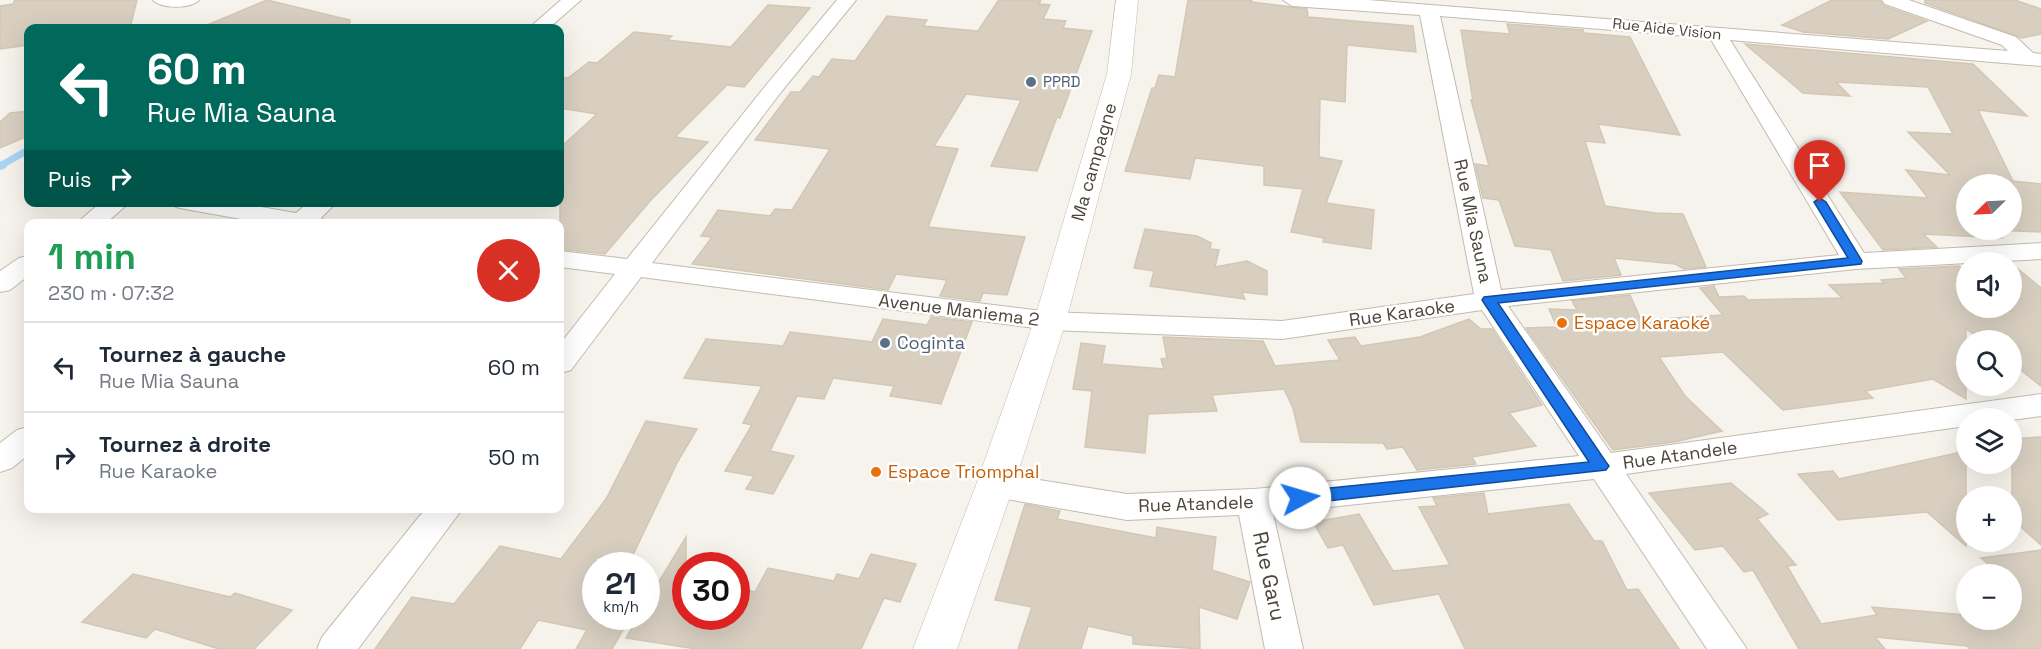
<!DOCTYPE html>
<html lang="fr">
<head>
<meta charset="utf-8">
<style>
	body { margin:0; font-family:"Space Grotesk",sans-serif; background:#f6f6f7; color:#1f2937; height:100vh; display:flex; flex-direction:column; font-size:22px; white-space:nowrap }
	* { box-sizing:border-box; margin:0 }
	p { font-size:20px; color:#747a83 }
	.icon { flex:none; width:33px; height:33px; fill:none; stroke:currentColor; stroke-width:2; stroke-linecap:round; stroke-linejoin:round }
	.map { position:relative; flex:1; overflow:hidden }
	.side { position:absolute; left:24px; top:219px; width:540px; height:294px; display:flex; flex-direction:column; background:#fff; border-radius:12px; box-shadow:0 6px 24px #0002 }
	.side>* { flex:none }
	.top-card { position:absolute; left:24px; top:24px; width:540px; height:183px; border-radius:12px; box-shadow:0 6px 24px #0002; background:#00695c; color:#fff; overflow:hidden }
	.needle { width:39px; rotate:246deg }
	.tools { position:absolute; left:1956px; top:174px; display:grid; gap:12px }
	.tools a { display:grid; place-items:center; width:66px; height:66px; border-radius:50%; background:#fff; box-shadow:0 6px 24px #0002; font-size:30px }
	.speed { position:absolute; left:582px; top:552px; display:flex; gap:12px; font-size:30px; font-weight:700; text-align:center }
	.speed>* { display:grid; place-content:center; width:78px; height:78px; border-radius:50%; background:#fff; box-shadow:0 6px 24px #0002; line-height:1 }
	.speed small { font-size:15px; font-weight:400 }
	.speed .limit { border:9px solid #d22; background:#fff; color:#111 }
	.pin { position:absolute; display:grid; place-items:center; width:51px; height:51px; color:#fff; margin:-62px -26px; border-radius:50% 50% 50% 0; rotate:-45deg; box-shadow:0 0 6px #0007 }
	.pin .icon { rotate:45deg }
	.me { position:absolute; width:66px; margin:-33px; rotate:84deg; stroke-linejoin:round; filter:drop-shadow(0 0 4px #0008) }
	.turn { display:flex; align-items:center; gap:21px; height:126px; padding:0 24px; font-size:27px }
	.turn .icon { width:78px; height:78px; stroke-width:2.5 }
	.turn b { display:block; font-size:42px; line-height:51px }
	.then { display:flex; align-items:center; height:57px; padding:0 24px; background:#0003; gap:12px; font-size:22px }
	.round { display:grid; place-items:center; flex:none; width:63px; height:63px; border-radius:32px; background:#f6f6f7 }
	.summary { display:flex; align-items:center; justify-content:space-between; height:102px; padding:0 24px }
	h1 { font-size:36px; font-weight:700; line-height:45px; color:#1e9e55 }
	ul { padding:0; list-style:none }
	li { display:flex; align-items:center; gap:18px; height:90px; padding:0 24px; border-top:2px solid #e0e1e3 }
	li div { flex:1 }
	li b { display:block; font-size:22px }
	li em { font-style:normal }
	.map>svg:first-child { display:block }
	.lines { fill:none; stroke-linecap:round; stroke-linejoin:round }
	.stream-far1 { stroke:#a9d4f2; stroke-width:7 }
	.stream { stroke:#a9d4f2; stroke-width:8 }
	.building { fill:#d8cfc1; stroke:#d3c7b4; stroke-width:1.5; fill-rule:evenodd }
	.minor-casing { stroke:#c2bbae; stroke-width:2 }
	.tertiary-casing { stroke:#c2bbae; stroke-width:1 }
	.minor { fill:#fff; fill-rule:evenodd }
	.tertiary { fill:#fff; fill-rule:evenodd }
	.route { fill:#1a73e8; stroke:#114b97; stroke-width:1.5 }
	.service-dot { fill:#5c6f8a; stroke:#fff; stroke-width:2 }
	.food-dot { fill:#e8710a; stroke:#fff; stroke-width:2 }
	.labels { text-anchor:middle; stroke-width:5; stroke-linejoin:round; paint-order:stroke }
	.far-street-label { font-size:15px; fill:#4b4439; stroke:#fff }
	.far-service-label { font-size:15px; fill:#4e5e75; stroke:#fff; text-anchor:start }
	.street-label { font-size:18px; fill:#4b4439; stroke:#fff }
	.food-label { font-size:18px; fill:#c56008; stroke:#fff; text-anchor:start }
	.service-label { font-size:18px; fill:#4e5e75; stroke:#fff; text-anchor:start }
	.near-street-label { font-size:21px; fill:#4b4439; stroke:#fff }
</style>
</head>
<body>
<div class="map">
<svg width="2041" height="649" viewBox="0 0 2041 649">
	<rect width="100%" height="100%" fill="#f6f3ec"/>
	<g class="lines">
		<!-- stream-far1 -->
		<path class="stream-far1" d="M0 166 28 150"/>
		<!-- stream -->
		<path class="stream" d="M0 166 3 165"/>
	</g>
	<!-- building -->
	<g class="building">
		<path d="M15 0H137L130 28H28V45L0 49V6L13 4Z"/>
		<path d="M267 0 350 20 349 28H200Z"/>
		<path d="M1004 0H1041L1039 4 1050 5 1043 19 1066 21 1063 28 1092 31 1060 118 1057 117 1037 171 991 166 1021 100 966 94 934 146 958 149 928 227 1025 237 1007 295 983 293 980 301 940 296 947 280 896 274 888 290 692 264 712 237 701 236 718 210 770 216 775 209 792 210 830 149 755 140 791 92H800L813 76 819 77 832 59 855 61 887 16 927 20 923 26 978 31 998 1Z"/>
		<path d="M1188 0H1252L1251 2 1307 9 1308 17 1413 26 1416 52 1347 45 1345 102 1320 99 1319 157 1342 161 1326 203 1374 210 1371 249 1323 242 1324 238 1291 232 1303 189 1264 185V166L1195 158 1190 179 1125 171 1152 88H1155L1159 75 1175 77Z"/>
		<path d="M1832 0H1880L1884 6 1927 21 1888 39 1803 32 1782 25Z"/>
		<path d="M1925 0H2015L2041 9V34L2022 38 1925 3Z"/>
		<path d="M768 5 810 8 744 87 727 85 675 137 708 142 650 201 605 254 560 249V148L597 114 560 108V77L568 78 589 62 597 63 634 32 672 36 667 40 731 47Z"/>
		<path d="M1507 24 1583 30 1584 33 1630 37 1680 135 1598 124 1605 143 1585 141 1605 206 1655 213 1683 214 1706 267 1684 269 1675 264 1614 258 1621 275 1563 281 1551 250 1515 246 1499 200 1483 198 1475 164 1489 166 1471 100 1473 101 1461 30 1510 34Z"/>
		<path d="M1745 44 1973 64 2027 116 1978 110 2013 181 2041 184V232L1994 230 2002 238 1923 234 1937 247 1883 250 1840 192 1928 198 1906 170 1950 175 1908 132 1953 134 1928 87 1836 82 1850 96 1803 93ZM1966 184H2012V230H1966Z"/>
		<path d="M28 111V136L0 148V122L10 113Z"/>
		<path d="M1145 229 1197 236 1211 243 1210 249 1219 250 1215 267 1247 261 1267 271V295L1242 292 1245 299 1150 286 1154 271 1134 268Z"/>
		<path d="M2012 264 2041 288V386L2012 363V340H1982L1966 329V399L1933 379 1865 391 1873 398 1783 410 1723 352 1659 357 1685 396 1722 431 1674 442 1613 450 1526 328 1557 327 1549 309 1577 310 1572 301 1630 295 1641 320 1723 315 1700 288 1714 286 1719 297 1744 296 1748 300 1842 298 1829 285 1885 283 1881 280 1906 278 1899 269 1959 266 1966 272V308H2007L2012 312Z"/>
		<path d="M931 317 972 322 941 404 890 396 894 386 833 378 824 399 797 396 770 451 794 456 773 494 746 489 754 476 725 471 752 425 743 423 762 386 684 378 706 339 783 346 790 332 872 342 883 319 927 325Z"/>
		<path d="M1469 319 1481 329H1492L1542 405 1509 413 1536 446 1472 457 1476 464 1417 470 1403 447 1387 449 1383 443 1301 442 1293 408 1284 389 1212 395 1217 411 1148 414 1145 453 1085 447 1092 391 1073 389 1081 343 1105 346 1102 364 1164 369 1161 359 1167 358 1163 337 1263 341 1275 366 1340 360 1328 340 1355 337 1361 346 1420 337Z"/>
		<path d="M646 421 697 429 678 461 628 565 596 557V617L631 616 612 649H576L587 630 538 620 520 649H375L412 597 454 604 500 546 561 559 606 499Z"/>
		<path d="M2041 437V545L2012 519V439Z"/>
		<path d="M1966 451V546L1927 512 1838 520 1798 474 1833 471 1839 479Z"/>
		<path d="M1731 483 1768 514 1757 519 1796 565 1787 566 1821 624 1877 615 1872 607 1966 615V620H2012V574H2000L1981 558 2041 550V649H1970L1967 646 1875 637 1885 649H1799L1753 570 1744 572 1723 546 1695 550 1649 493Z"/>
		<path d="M1484 493 1488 514 1569 504 1594 541H1602L1627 590 1638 589 1679 649H1465L1439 594 1374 605 1343 545 1328 548 1313 522 1359 514 1393 571 1450 565 1419 507 1437 506 1433 498Z"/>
		<path d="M1025 504 1060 511 1057 519 1156 538 1157 527 1216 537 1212 570 1250 582 1237 619 1199 607 1200 649 1133 644V636L1088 626 1081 649H1018L1032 607 995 600Z"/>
		<path d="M686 537V616H736V587L755 592 768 568 834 581 837 574 859 579 871 554 916 564 900 602 884 598 861 649H696L626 638 639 616H646V603Z"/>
		<path d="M133 574 230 597 235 593 292 610 254 649H219L155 629 146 638 82 622Z"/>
	</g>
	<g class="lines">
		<!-- minor casing -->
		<g class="minor-casing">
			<g id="minor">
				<path d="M153 0H199C192 9 160 9 153 0Z"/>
				<path d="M561 0H581L549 28H529Z"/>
				<path d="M837 0H856L781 92 652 263 1050 312 1282 321 1474 294 1420 15 1292 6 1283 0H1368L2008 51 2002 45 1885 4 1882 0H1909L2016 37 2033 53 2041 54V66L1730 40 1864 253 2041 243V259L1856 269 1508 306 1611 453 2041 394V416L2012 420 1966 418V426L1626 474 1747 649H1707L1594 479 1273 513 1303 649H1265L1239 515 1127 520 995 497 983 494 978 485 983 476 995 473 1127 494 1254 489 1579 456 1482 310 1282 339 1050 330 641 277 571 370 560 373V344L615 274 560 267V251L627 259 767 84ZM1440 16 1710 38 1839 255 1501 290Z"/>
				<path d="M101 202H130L105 224H76Z"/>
				<path d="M173 202H232L296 213 309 202H337L321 218 327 224H268L185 209 176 207Z"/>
				<path d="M28 256V276L10 290 0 292V271L19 258Z"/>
				<path d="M28 427V455L12 468 0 472V443L17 430Z"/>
				<path d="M426 508H463L358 649H317L322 637Z"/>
			</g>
		</g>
		<!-- tertiary casing -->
		<g class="tertiary-casing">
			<path id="tertiary" d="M1116 0H1138L1131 74 1066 321 1014 485 957 649H913L976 485 1034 321 1107 74Z"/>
		</g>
		<!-- minor -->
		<use href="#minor" class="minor"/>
		<!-- tertiary -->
		<use href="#tertiary" class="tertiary"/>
	</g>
	<!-- route -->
	<path class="route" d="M1820 198 1826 202 1862 261 1861 264 1498 303 1606 462 1609 466 1606 470 1300 504 1295 502 1292 498 1300 491 1589 462 1482 300 1484 297 1848 258 1814 202Z"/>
	<!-- markers -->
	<g class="service-dot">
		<circle cx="1031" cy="82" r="6"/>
		<circle cx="885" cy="343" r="6"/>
	</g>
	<g class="food-dot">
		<circle cx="1562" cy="323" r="6"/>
		<circle cx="876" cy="472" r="6"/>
	</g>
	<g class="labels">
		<!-- far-street labels -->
		<g class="far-street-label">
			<text transform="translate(1667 29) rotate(6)" y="5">Rue Aide Vision</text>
		</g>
		<!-- far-service labels -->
		<g class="far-service-label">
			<text x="1043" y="87">PPRD</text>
		</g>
		<!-- street labels -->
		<g class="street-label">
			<text transform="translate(1094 162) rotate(-74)" y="6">Ma campagne</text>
			<text transform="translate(1473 221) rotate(78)" y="6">Rue Mia Sauna</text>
			<text transform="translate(959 310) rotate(7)" y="6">Avenue Maniema 2</text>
			<text transform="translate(1402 313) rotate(-8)" y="6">Rue Karaoke</text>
			<text transform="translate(1680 455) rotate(-8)" y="6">Rue Atandele</text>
			<text transform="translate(1196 504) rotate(-2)" y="6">Rue Atandele</text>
		</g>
		<!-- food labels -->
		<g class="food-label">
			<text x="1574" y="329">Espace Karaoké</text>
			<text x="888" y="478">Espace Triomphal</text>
		</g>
		<!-- service labels -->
		<g class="service-label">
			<text x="897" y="349">Coginta</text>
		</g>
		<!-- near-street labels -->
		<g class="near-street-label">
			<text transform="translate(1269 576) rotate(78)" y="7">Rue Garu</text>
		</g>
	</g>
</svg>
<div class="tools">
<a><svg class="needle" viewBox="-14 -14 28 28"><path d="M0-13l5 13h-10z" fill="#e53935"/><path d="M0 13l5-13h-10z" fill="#747a83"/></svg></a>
<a><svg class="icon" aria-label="sound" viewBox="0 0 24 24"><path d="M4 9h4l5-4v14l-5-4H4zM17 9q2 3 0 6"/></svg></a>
<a><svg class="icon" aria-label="search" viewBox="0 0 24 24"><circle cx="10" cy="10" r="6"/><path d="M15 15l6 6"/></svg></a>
<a><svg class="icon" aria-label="layers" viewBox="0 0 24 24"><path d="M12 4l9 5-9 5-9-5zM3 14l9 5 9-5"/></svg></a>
<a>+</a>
<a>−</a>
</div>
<div class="speed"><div>21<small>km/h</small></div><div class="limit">30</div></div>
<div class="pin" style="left:1820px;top:202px;background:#d93025"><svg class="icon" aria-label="arrive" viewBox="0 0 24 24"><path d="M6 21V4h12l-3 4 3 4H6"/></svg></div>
<svg class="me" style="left:1300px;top:498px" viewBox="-20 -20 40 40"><circle r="19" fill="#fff"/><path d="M0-13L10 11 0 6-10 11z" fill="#1a73e8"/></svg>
<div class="top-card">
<div class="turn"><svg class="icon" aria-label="left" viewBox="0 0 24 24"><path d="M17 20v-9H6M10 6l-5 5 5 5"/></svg><div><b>60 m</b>Rue Mia Sauna</div></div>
<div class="then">Puis<svg class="icon" aria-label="right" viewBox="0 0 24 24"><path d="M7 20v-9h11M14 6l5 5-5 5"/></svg></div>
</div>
<section class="side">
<div class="summary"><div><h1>1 min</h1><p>230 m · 07:32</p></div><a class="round" style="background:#d93025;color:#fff"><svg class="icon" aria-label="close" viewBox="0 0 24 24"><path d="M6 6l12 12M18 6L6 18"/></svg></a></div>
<ul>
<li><svg class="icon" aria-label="left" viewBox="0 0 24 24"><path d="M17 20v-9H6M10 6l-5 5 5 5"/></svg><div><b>Tournez à gauche</b><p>Rue Mia Sauna</p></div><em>60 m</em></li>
<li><svg class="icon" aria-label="right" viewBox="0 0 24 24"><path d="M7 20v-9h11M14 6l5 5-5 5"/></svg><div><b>Tournez à droite</b><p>Rue Karaoke</p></div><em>50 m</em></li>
</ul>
</section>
</div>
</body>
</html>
